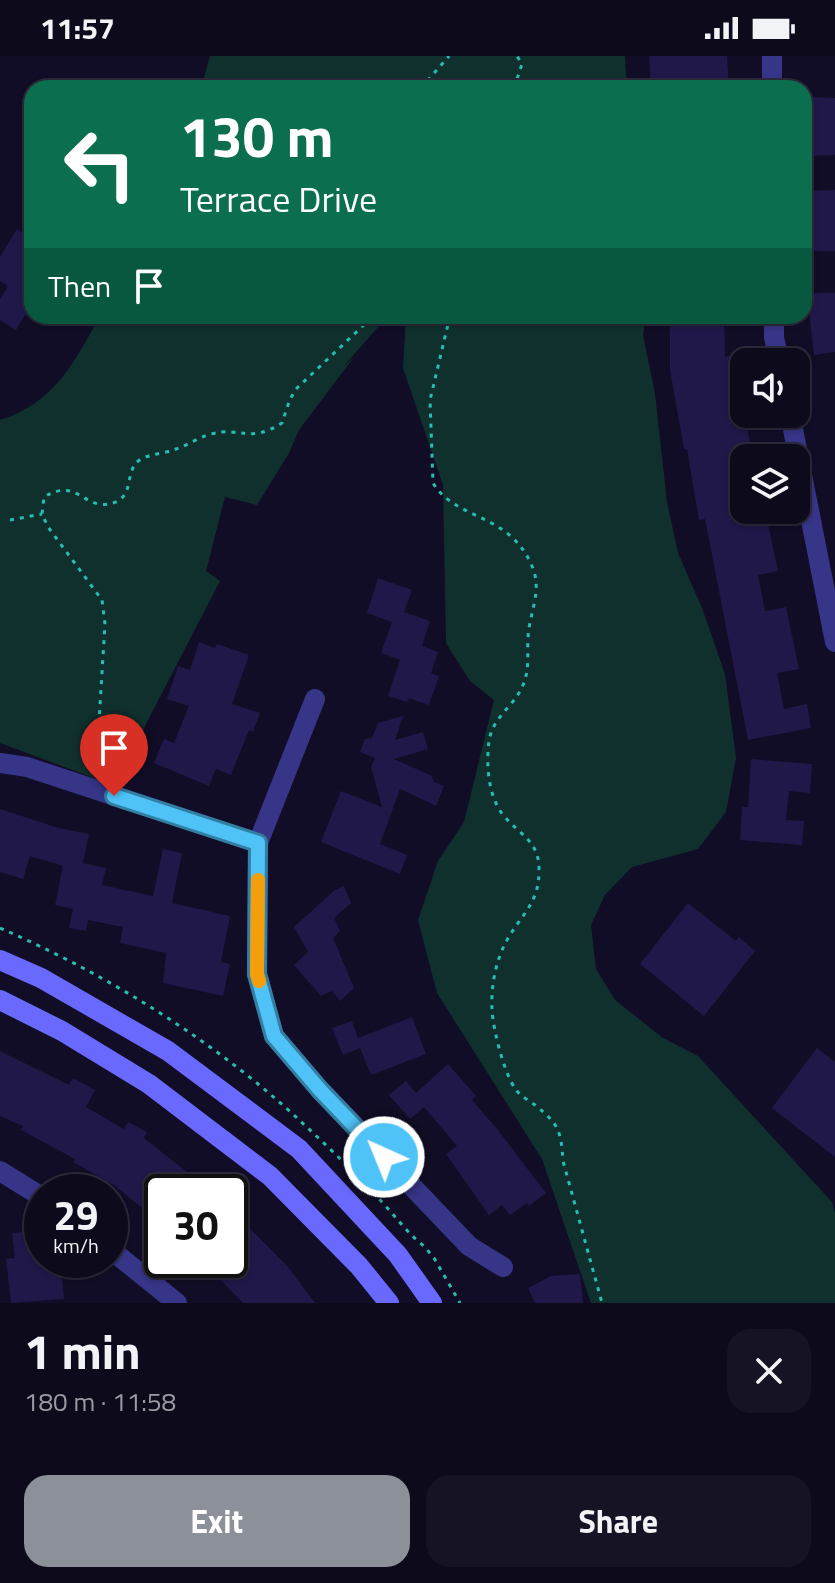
<!DOCTYPE html>
<html lang="en">
<head>
<meta charset="utf-8">
<style>
	body { margin:0; font-family:"Titillium Web",sans-serif; background:#161325; color:#f1f3f6; height:100vh; display:flex; flex-direction:column; font-size:30px; white-space:nowrap }
	* { box-sizing:border-box; margin:0 }
	p { font-size:26px; color:#9a9aa3 }
	.icon { flex:none; width:44px; height:44px; fill:none; stroke:currentColor; stroke-width:2; stroke-linecap:round; stroke-linejoin:round }
	.map { position:relative; height:1247px; overflow:hidden }
	.sheet { display:flex; flex-direction:column; background:#0d0a1c; flex:1 }
	.sheet>* { flex:none }
	.top-card { position:absolute; left:24px; top:24px; width:788px; height:244px; border-radius:24px; box-shadow:0 2px 6px #0004,0 0 0 2px #2d2b3b; background:#0b6e4f; color:#fff; overflow:hidden }
	.fabs { position:absolute; left:730px; top:292px; display:grid; gap:16px }
	.fabs a { display:grid; place-items:center; width:80px; height:80px; border-radius:16px; background:#0d0a1c; box-shadow:0 2px 6px #0004,0 0 0 2px #2d2b3b; font-size:40px }
	.speed { position:absolute; left:24px; top:1118px; display:flex; gap:16px; font-size:40px; font-weight:700; text-align:center }
	.speed>* { display:grid; place-content:center; width:104px; height:104px; border-radius:50%; background:#0d0a1c; box-shadow:0 2px 6px #0004,0 0 0 2px #2d2b3b; line-height:1 }
	.speed small { font-size:20px; font-weight:400 }
	.speed .limit { border:4px solid #111; border-radius:12px; background:#fff; color:#111 }
	.pin { position:absolute; display:grid; place-items:center; width:68px; height:68px; color:#fff; margin:-82px -34px; border-radius:50% 50% 50% 0; rotate:-45deg; box-shadow:0 0 8px #0007 }
	.pin .icon { rotate:45deg }
	.me { position:absolute; width:88px; margin:-44px; rotate:316deg; stroke-linejoin:round; filter:drop-shadow(0 0 6px #0008) }
	.turn { display:flex; align-items:center; gap:28px; height:168px; padding:0 24px; font-size:36px }
	.turn .icon { width:104px; height:104px; stroke-width:2.5 }
	.turn b { display:block; font-size:56px; line-height:68px }
	.then { display:flex; align-items:center; height:76px; padding:0 24px; background:#0003; gap:16px; font-size:30px }
	.round { display:grid; place-items:center; flex:none; width:84px; height:84px; border-radius:24px; background:#161325 }
	.summary { display:flex; align-items:center; justify-content:space-between; height:136px; padding:0 24px }
	h1 { font-size:48px; font-weight:700; line-height:60px }
	.button { display:flex; gap:16px; margin-top:auto; padding:16px 24px }
	.button a { flex:1; height:92px; border-radius:24px; background:#8c9099; color:#fff; font-size:32px; font-weight:700; line-height:92px; text-align:center }
	.button a+a { background:#161325; color:#f1f3f6 }
	.status { display:flex; justify-content:space-between; align-items:center; height:56px; padding:0 40px; background:#0d0a1c; direction:ltr }
	.status svg { height:22px; fill:currentColor }
	.map>svg:first-child { display:block }
	.green { fill:#10302e }
	.building { fill:#201848 }
	.lines { fill:none; stroke-linecap:round; stroke-linejoin:round }
	.path { stroke:#27bdb0; stroke-width:3; stroke-dasharray:4 6; stroke-linecap:butt }
	.street { stroke:#363587; stroke-width:20 }
	.secondary { stroke:#6969ff; stroke-width:20 }
	.route-casing { stroke:#337fa1; stroke-width:20 }
	.route { stroke:#4fc3f7; stroke-width:14 }
	.slow { stroke:#f59e0b; stroke-width:14 }
</style>
</head>
<body>
<div class="status"><b>11:57</b><svg viewBox="0 0 49 12"><path d="M0 12V9h3v3zM5 12V6h3v6zM10 12V3h3v9zM15 12V0h3v12zM26 1h20v11H26zM47 4h2v5h-2z"/></svg></div>
<div class="map">
<svg width="835" height="1247" viewBox="0 0 835 1247">
	<rect width="100%" height="100%" fill="#110d26"/>
	<!-- green -->
	<g class="green">
		<path d="M210 0H625L627 32H201Z"/>
		<path d="M100 260H388L342 312 354 301 299 374 289 397 257 449 225 441 206 515 220 525 146 668 118 731 0 687V364C54 348 75 305 100 260Z"/>
		<path d="M406 260H646L643 279 655 338 667 446 678 497 702 552 725 618 736 702 726 756 698 793 632 811 605 839 591 869 596 913 615 944 663 982 698 1000 832 1146 835 1157V1247H591L542 1103 437 937 418 864 438 805 464 766 494 644 470 625 446 587 443 429 403 312Z"/>
	</g>
	<!-- building -->
	<g class="building">
		<path d="M649 0H727L729 32H651Z"/>
		<path d="M813 41 835 42V99L811 100Z"/>
		<path d="M835 134V195H808V177H810L809 135Z"/>
		<path d="M17 173 32 183V263L25 259 16 274 0 264V243L8 230 0 225V201Z"/>
		<path d="M807 237H835V296L814 299Z"/>
		<path d="M670 260H724L725 301 733 299 753 402H744V454H765L778 515 758 519 765 555 786 551 799 613 777 617 784 653 807 648 811 672 748 684 705 463 699 464 687 393H684L670 314Z"/>
		<path d="M378 522 412 534 404 556 430 565 422 590 438 596 431 617 439 620 429 649 409 642 407 646 388 640 400 604 381 597 392 566 367 557Z"/>
		<path d="M199 586 215 592 217 588 249 599 232 648 260 657 253 676 249 674 231 719 216 713 209 730 154 707 164 683 174 687 189 650 167 643 178 610 190 614Z"/>
		<path d="M403 660 395 684 423 676 428 693 394 703 432 720 434 726 444 730 436 750 400 733 380 788 407 799 400 818 321 786 341 735 382 751 371 711 375 702 360 696 365 683 372 682 378 667Z"/>
		<path d="M751 703 812 708 810 737 789 735 786 764 804 765 802 789 740 784 742 751H748Z"/>
		<path d="M0 753 59 772 89 778 83 807 106 812 102 829 153 840 163 793 182 797 172 847 230 860 221 906 230 908 223 940 163 927 166 897 120 887 123 871 88 864 86 875 69 872 73 853 55 849 63 810 30 800 23 823 0 816Z"/>
		<path d="M344 830 351 847 334 862 340 875 333 882 354 932 340 945 332 935 321 940 294 909 308 896 294 871 335 834Z"/>
		<path d="M688 847 736 885 739 881 755 895 704 960 640 908Z"/>
		<path d="M412 961 426 998 371 1019 360 992 343 999 332 972 352 965 358 982Z"/>
		<path d="M817 992 835 1006V1101L772 1052Z"/>
		<path d="M0 995 69 1029 73 1022 95 1034 86 1051 124 1073 128 1066 147 1076 144 1082 212 1136H162V1168L115 1130 73 1106 75 1103 21 1074 23 1070 0 1060Z"/>
		<path d="M448 1008 476 1040 472 1044 498 1074 546 1137 529 1150 527 1147 510 1159 502 1149 489 1159 446 1098 457 1090 424 1051 410 1063 389 1039 406 1025 416 1037Z"/>
		<path d="M230 1147 249 1162 245 1167 288 1211 315 1247H243L201 1204H230Z"/>
		<path d="M42 1174V1204H60L64 1243 11 1247 6 1203 15 1202 12 1177Z"/>
		<path d="M580 1218 583 1247H535L528 1232 551 1220Z"/>
	</g>
	<g class="lines">
		<!-- path -->
		<g class="path">
			<path d="M421 32 449 0"/>
			<path d="M514 32 522 8 517 0"/>
			<path d="M450 260 430 344 433 427C456 465 509 456 532 510 543 535 529 557 528 582 527 598 530 613 523 629 514 651 493 660 489 685 486 709 488 741 504 760 520 779 539 785 539 813 540 849 518 861 505 888 495 907 491 932 492 953 493 974 504 1017 516 1034 521 1040 529 1045 535 1049 559 1068 561 1075 563 1105L602 1247"/>
			<path d="M10 464 42 458"/>
			<path d="M97 698 105 568 102 544 48 471 42 458 44 441C79 420 83 456 113 447 136 440 123 414 141 403 141 402 152 399 152 399 160 397 169 396 176 393 188 389 199 381 211 378 241 370 249 388 282 367L290 343 297 332 365 268 370 260"/>
			<path d="M0 872C106 918 210 982 296 1061 325 1088 355 1116 382 1146 396 1161 408 1178 424 1190L434 1202 460 1247"/>
		</g>
		<!-- street -->
		<g class="street">
			<path d="M772 0V32"/>
			<path d="M774 260V281L779 306"/>
			<path d="M790 358 835 586"/>
			<path d="M315 643 258 787 257 918 274 980 320 1034 469 1190 503 1211"/>
			<path d="M0 707 27 711 258 787"/>
			<path d="M0 1115 42 1141"/>
			<path d="M110 1193 177 1247"/>
		</g>
		<!-- secondary -->
		<g class="secondary">
			<path d="M0 904 41 922 168 995 299 1093 398 1199 432 1247"/>
			<path d="M0 944 62 975 149 1028 270 1120 359 1210 389 1247"/>
		</g>
	</g>
	<g class="lines">
		<!-- route casing -->
		<g class="route-casing">
			<path id="route" d="M114 740 258 787 257 918 274 980 320 1034 384 1101"/>
		</g>
		<!-- route -->
		<use href="#route" class="route"/>
		<!-- slow -->
		<path class="slow" d="M258 824 257 918 259 925"/>
	</g>
</svg>
<div class="fabs">
<a><svg class="icon" aria-label="sound" viewBox="0 0 24 24"><path d="M4 9h4l5-4v14l-5-4H4zM17 9q2 3 0 6"/></svg></a>
<a><svg class="icon" aria-label="layers" viewBox="0 0 24 24"><path d="M12 4l9 5-9 5-9-5zM3 14l9 5 9-5"/></svg></a>
</div>
<div class="speed"><div>29<small>km/h</small></div><div class="limit">30</div></div>
<div class="pin" style="left:114px;top:740px;background:#d93025"><svg class="icon" aria-label="arrive" viewBox="0 0 24 24"><path d="M6 21V4h12l-3 4 3 4H6"/></svg></div>
<svg class="me" style="left:384px;top:1101px" viewBox="-20 -20 40 40"><circle r="17" fill="#4fc3f7" stroke="#fff" stroke-width="3"/><path d="M0-11L8 9 0 5-8 9z" fill="#fff"/></svg>
<div class="top-card">
<div class="turn"><svg class="icon" aria-label="left" viewBox="0 0 24 24"><path d="M17 20v-9H6M10 6l-5 5 5 5"/></svg><div><b>130 m</b>Terrace Drive</div></div>
<div class="then">Then<svg class="icon" aria-label="arrive" viewBox="0 0 24 24"><path d="M6 21V4h12l-3 4 3 4H6"/></svg></div>
</div>
</div>
<section class="sheet">
<div class="summary"><div><h1>1 min</h1><p>180 m · 11:58</p></div><a class="round"><svg class="icon" aria-label="close" viewBox="0 0 24 24"><path d="M6 6l12 12M18 6L6 18"/></svg></a></div>
<div class="button"><a>Exit</a><a>Share</a></div>
</section>
</body>
</html>
